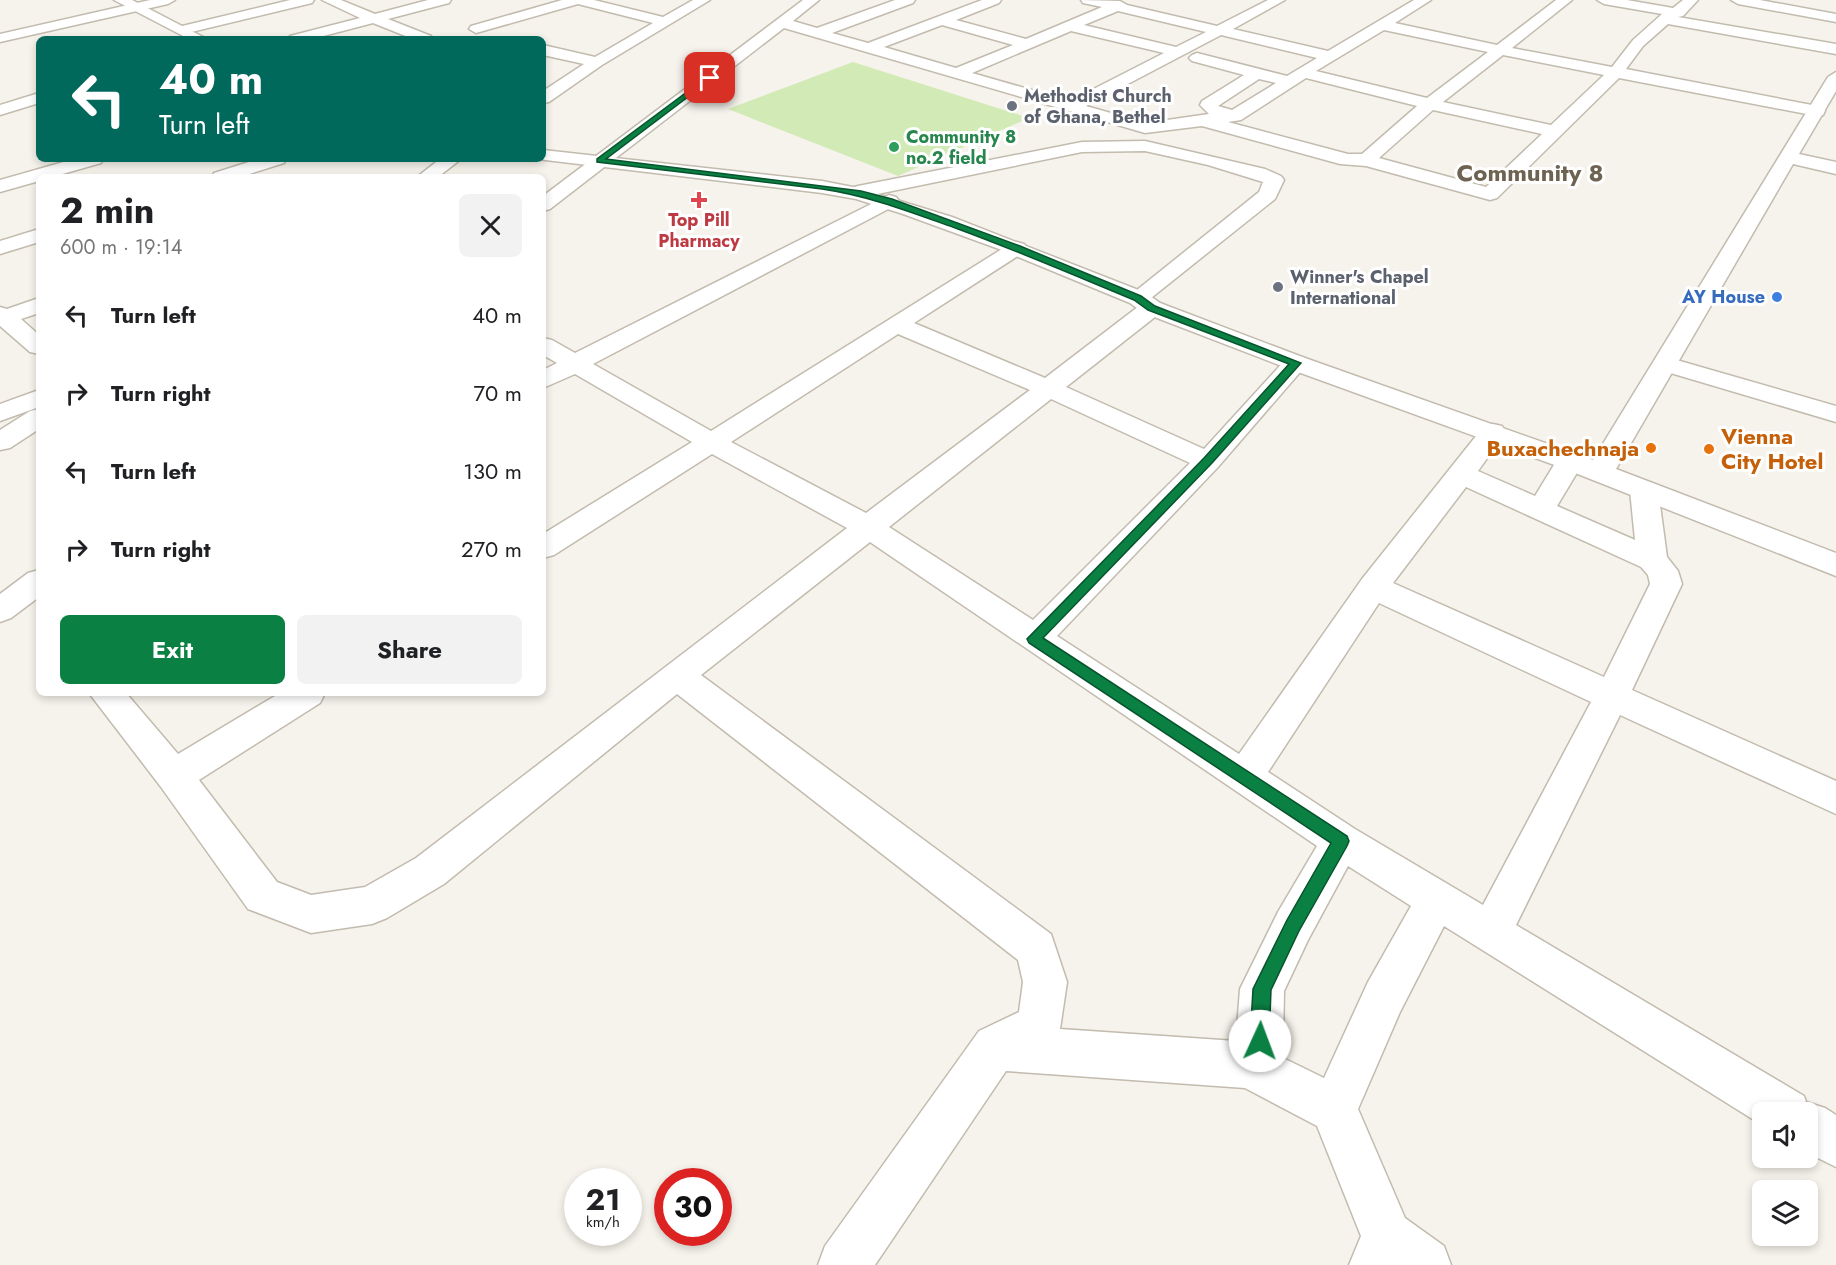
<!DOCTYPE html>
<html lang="en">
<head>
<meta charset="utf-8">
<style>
	body { margin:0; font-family:Jost,sans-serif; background:#f2f2f2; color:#202124; height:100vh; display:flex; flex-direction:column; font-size:22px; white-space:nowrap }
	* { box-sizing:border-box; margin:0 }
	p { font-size:20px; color:#757577 }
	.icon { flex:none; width:33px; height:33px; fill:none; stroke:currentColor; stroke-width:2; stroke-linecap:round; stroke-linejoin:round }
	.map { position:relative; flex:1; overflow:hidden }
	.side { position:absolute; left:36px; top:174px; width:510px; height:522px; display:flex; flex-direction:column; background:#fff; border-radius:9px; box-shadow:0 3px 9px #0003 }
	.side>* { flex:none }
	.banner { position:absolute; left:36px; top:36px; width:510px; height:126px; border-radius:9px; box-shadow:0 3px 9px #0003; background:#00695c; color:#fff; overflow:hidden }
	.buttons { position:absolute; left:1752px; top:1102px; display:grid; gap:12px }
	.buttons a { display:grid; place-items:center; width:66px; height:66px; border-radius:9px; background:#fff; box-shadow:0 3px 9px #0003; font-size:30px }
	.speed { position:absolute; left:564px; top:1168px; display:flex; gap:12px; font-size:30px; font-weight:700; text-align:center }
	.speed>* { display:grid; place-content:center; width:78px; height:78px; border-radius:50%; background:#fff; box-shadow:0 3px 9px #0003; line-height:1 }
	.speed small { font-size:15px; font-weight:400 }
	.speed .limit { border:9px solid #d22; background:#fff; color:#111 }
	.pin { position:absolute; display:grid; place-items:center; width:51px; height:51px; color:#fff; margin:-26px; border-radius:12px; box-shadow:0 3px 9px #0006 }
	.me { position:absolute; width:66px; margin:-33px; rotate:2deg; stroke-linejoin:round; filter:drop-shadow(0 0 4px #0008) }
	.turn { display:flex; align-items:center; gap:21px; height:126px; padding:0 24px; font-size:27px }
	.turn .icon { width:78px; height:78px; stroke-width:2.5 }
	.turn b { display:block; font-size:42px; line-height:51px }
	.round { display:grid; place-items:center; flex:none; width:63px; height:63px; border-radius:9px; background:#f2f2f2 }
	.summary { display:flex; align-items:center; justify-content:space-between; height:102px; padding:0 24px }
	h1 { font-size:36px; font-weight:700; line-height:45px }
	.action { display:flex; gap:12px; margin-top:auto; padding:12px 24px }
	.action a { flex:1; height:69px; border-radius:9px; background:#0b8043; color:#fff; font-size:24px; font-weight:700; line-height:69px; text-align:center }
	.action a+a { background:#f2f2f2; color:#202124 }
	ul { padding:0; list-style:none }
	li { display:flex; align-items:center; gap:18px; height:78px; padding:0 24px }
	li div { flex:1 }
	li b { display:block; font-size:22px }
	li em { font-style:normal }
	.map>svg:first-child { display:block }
	.green { fill:#d2eab5 }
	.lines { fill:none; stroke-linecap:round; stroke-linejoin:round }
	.minor-casing { stroke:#c2bbae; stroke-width:3 }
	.tertiary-casing { stroke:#c2bbae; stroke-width:3 }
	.minor { fill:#fff; fill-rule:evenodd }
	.tertiary { fill:#fff; fill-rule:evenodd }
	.route { fill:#0b8043; stroke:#07532c; stroke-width:1.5 }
	.worship-dot { fill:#6b7280; stroke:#fff; stroke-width:2 }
	.leisure-dot { fill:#2e9e5b; stroke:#fff; stroke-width:2 }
	.health-dot { fill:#e0444e; stroke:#fff; stroke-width:2 }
	.shop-dot { fill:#3f7fe0; stroke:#fff; stroke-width:2 }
	.food-dot { fill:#e8710a; stroke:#fff; stroke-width:2 }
	.labels { text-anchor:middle; stroke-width:6; stroke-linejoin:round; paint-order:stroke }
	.far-worship-label { font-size:18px; font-weight:bold; fill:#5b616d; stroke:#fff; text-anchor:start }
	.far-leisure-label { font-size:18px; font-weight:bold; fill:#27864d; stroke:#fff; text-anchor:start }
	.far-health-label { font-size:18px; font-weight:bold; fill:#be3a42; stroke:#fff }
	.far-shop-label { font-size:18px; font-weight:bold; fill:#366cbe; stroke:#fff; text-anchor:end }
	.food-label { font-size:22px; font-weight:bold; fill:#c56008; stroke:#fff; text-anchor:start }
	.far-district-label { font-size:24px; font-weight:bold; fill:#6e6250; stroke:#fff }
</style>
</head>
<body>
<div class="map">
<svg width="1836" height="1265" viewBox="0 0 1836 1265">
	<rect width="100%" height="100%" fill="#f6f3ec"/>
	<!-- green -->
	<path class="green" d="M853 62 1029 118 898 176 728 109Z"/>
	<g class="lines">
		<!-- minor casing -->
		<g class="minor-casing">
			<g id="minor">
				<path d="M150 0H175L168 4 0 42V34Z"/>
				<path d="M290 0H314L312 3 183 34 176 30 178 27Z"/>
				<path d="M322 0H341L375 14 428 0H451L449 3 388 19 431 36 433 39H413L373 23 312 39H288L290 36 360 18Z"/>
				<path d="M562 0H594L663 17 693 0H710L602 65 549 102 543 103V91L584 64 543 55V45L595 57 653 23 578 4 476 33 469 29 471 26Z"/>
				<path d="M803 0H819L793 21 817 28 895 0H915L913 3 832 33 868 43 982 0H1001L999 3 956 20 1026 39 1102 7 1083 3 1081 0 1120 1 1127 5 1217 26 1268 0H1285L1233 29 1328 51 1414 0H1431L1395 23 1497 45 1556 0H1572L1512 48 1612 67 1633 40 1662 14 1604 4 1597 0H1627L1673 8 1683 0H1698L1683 16 1678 17 1836 44V54L1668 24 1643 46 1626 69 1817 106 1823 107 1825 111 1823 115 1817 116 1619 78 1497 198 1490 200 1366 166 1340 164 1202 126 1145 133 784 28 550 209 543 211V196ZM1118 11 1206 32 1176 47 1084 25ZM942 25 1013 45 956 68 884 47ZM1384 30 1488 52 1427 98 1316 71ZM1071 31 1164 53 1070 101 972 73ZM1221 35 1317 58 1287 76 1197 53 1192 55 1189 58 1192 61 1244 75 1202 101 1200 105 1209 114 1146 123 1086 106ZM1503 55 1604 75 1551 125 1443 102ZM1306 78 1417 106 1362 154H1348L1228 122 1241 120ZM1259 79 1276 83 1232 110 1218 106ZM1433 110 1542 134 1486 187 1379 158Z"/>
				<path d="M1731 0H1760L1836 14V22L1738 4Z"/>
				<path d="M39 93V103L0 115V105Z"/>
				<path d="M1145 141 1265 169 1281 176 1284 180 1275 199 1146 302 1160 303 1164 308 1160 313 1066 387 1204 449 1287 358 1296 356 1305 358 1308 363 1218 467 1057 636 1239 754 1362 579 1484 426 1493 424 1502 426 1506 432 1478 471 1535 496 1560 455 1570 452 1580 455 1584 461 1557 506 1635 540 1630 490 1634 484 1644 481 1654 484 1658 490 1667 557 1678 571 1682 584 1632 690 1836 781V814L1620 715 1516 925 1804 1096 1806 1102 1825 1108 1836 1115V1167L1808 1153V1113H1762V1125L1444 926 1400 1012 1358 1109 1405 1218 1444 1246 1451 1265H1349L1361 1236 1317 1126 1245 1088 1006 1071 875 1265H818L825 1246 979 1031 1019 1012 1023 982 1018 960 677 694 444 884 387 918 372 924 311 933 248 909 161 787 89 693H126L178 754 280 693H325L320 703 199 780 277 882 311 895 365 887 416 858 847 528 712 454 554 555 543 558V534L692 442 575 374 543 388V370L557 363 543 355V338L552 340 575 353 889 195 896 197 899 201 896 205 593 364 711 431 1010 244 1017 242 1024 244 1028 248 1024 252 914 323 1045 378 1143 303H1130L1127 298 1259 192 1263 182 1208 165 1145 151 1082 152 858 198 851 196 848 192 851 188 858 186 1082 142ZM898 334 1030 390 866 513 731 442ZM1051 399 1190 463 1033 620 889 527ZM1466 487 1641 567 1648 575 1650 584 1604 677 1393 583ZM870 542 1317 846 1278 912 1240 989 1236 1041 1060 1029 1067 982 1051 934 701 675ZM1379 603 1591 702 1483 905 1355 829 1268 772ZM1348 866 1411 906 1368 982 1324 1078 1277 1055 1283 1041 1284 991 1308 940Z"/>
				<path d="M74 159H103L101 163 52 177H39V181L0 192V180Z"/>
				<path d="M258 159H286L284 163 240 177H212L214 173Z"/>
				<path d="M440 159H461L438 177H417Z"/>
				<path d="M39 229V242L0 254V241Z"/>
				<path d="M39 298V313L21 319 39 335V354L30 352 0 326V307L7 309Z"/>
				<path d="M1666 357 1836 406V422L1657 369 1654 364 1657 359Z"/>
				<path d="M39 390V407L0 421V404Z"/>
				<path d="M39 409V429L10 448 0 450V430L30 411Z"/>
				<path d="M39 570V597L11 618 0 622V594L28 573Z"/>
			</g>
		</g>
		<!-- tertiary casing -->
		<g class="tertiary-casing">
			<g id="tertiary">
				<path d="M114 0H132L207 39H189Z"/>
				<path d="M1836 72V91L1799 154 1836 162V174L1793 164 1616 469 1836 553V576L1560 467 1287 368 1144 313 1130 303 999 249 903 214 856 199 822 193 537 159H543V150L822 181 858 188 952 217 1146 293 1160 303 1305 358 1593 460 1828 77Z"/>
			</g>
		</g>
		<!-- minor -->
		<use href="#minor" class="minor"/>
		<!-- tertiary -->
		<use href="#tertiary" class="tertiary"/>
	</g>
	<!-- route -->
	<path class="route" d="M707 77 713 78 606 159 861 191 892 199 1020 246 1141 296 1155 306 1301 363 1212 463 1043 638 1347 836 1349 841 1347 846 1299 931 1271 990 1269 1041 1267 1048 1260 1050 1253 1048 1250 1041 1253 989 1287 920 1331 843 1029 643 1027 639 1204 458 1289 364 1148 310 1134 300C1076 276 1018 251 958 229 913 213 870 196 822 189L597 162V159Z"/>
	<!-- markers -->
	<g class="worship-dot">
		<circle cx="1012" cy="106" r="6"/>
		<circle cx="1278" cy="287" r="6"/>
	</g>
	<circle class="leisure-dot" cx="894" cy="147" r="6"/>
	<path class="health-dot" d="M696 191h6v6h6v6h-6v6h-6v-6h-6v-6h6z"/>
	<circle class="shop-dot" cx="1777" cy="297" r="6"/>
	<g class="food-dot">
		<circle cx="1651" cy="448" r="6"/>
		<circle cx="1709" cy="449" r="6"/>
	</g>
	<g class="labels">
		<!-- far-worship labels -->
		<g class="far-worship-label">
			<text x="1024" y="102">Methodist Church<tspan x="1024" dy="21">of Ghana, Bethel</tspan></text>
			<text x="1290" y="283">Winner's Chapel<tspan x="1290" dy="21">International</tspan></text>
		</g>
		<!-- far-leisure labels -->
		<g class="far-leisure-label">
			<text x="906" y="143">Community 8<tspan x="906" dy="21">no.2 field</tspan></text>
		</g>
		<!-- far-health labels -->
		<g class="far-health-label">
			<text x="699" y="226">Top Pill<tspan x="699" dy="21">Pharmacy</tspan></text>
		</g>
		<!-- far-shop labels -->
		<g class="far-shop-label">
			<text x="1765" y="303">AY House</text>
		</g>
		<!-- food labels -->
		<g class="food-label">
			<text x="1721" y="444">Vienna<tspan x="1721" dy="25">City Hotel</tspan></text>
			<text x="1639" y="456" text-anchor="end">Buxachechnaja</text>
		</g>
		<!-- far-district labels -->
		<g class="far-district-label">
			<text x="1530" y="181">Community 8</text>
		</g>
	</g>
</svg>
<div class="buttons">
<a><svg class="icon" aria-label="sound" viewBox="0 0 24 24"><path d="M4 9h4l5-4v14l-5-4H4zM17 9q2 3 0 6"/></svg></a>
<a><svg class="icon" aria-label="layers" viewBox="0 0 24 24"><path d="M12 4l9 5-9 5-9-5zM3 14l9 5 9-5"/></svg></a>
</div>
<div class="speed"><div>21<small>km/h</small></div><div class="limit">30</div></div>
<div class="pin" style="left:710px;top:78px;background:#d93025"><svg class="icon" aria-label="arrive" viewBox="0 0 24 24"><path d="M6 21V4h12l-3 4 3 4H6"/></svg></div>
<svg class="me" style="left:1260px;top:1041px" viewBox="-20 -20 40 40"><circle r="19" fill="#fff"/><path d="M0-13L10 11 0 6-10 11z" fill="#0b8043"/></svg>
<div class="banner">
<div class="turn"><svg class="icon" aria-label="left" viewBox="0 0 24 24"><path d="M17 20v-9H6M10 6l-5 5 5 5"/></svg><div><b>40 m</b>Turn left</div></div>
</div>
<section class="side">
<div class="summary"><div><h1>2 min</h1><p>600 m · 19:14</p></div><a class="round"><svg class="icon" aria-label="close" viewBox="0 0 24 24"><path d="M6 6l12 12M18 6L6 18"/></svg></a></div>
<ul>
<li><svg class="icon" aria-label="left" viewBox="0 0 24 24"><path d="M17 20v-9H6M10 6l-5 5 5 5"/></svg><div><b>Turn left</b></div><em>40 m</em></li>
<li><svg class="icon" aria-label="right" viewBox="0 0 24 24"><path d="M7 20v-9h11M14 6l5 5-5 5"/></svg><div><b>Turn right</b></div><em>70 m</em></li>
<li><svg class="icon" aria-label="left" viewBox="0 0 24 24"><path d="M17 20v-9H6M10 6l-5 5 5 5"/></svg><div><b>Turn left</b></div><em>130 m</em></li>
<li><svg class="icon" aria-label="right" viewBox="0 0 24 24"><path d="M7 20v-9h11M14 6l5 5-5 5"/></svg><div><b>Turn right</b></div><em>270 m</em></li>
</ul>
<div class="action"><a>Exit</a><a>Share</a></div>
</section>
</div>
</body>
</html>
